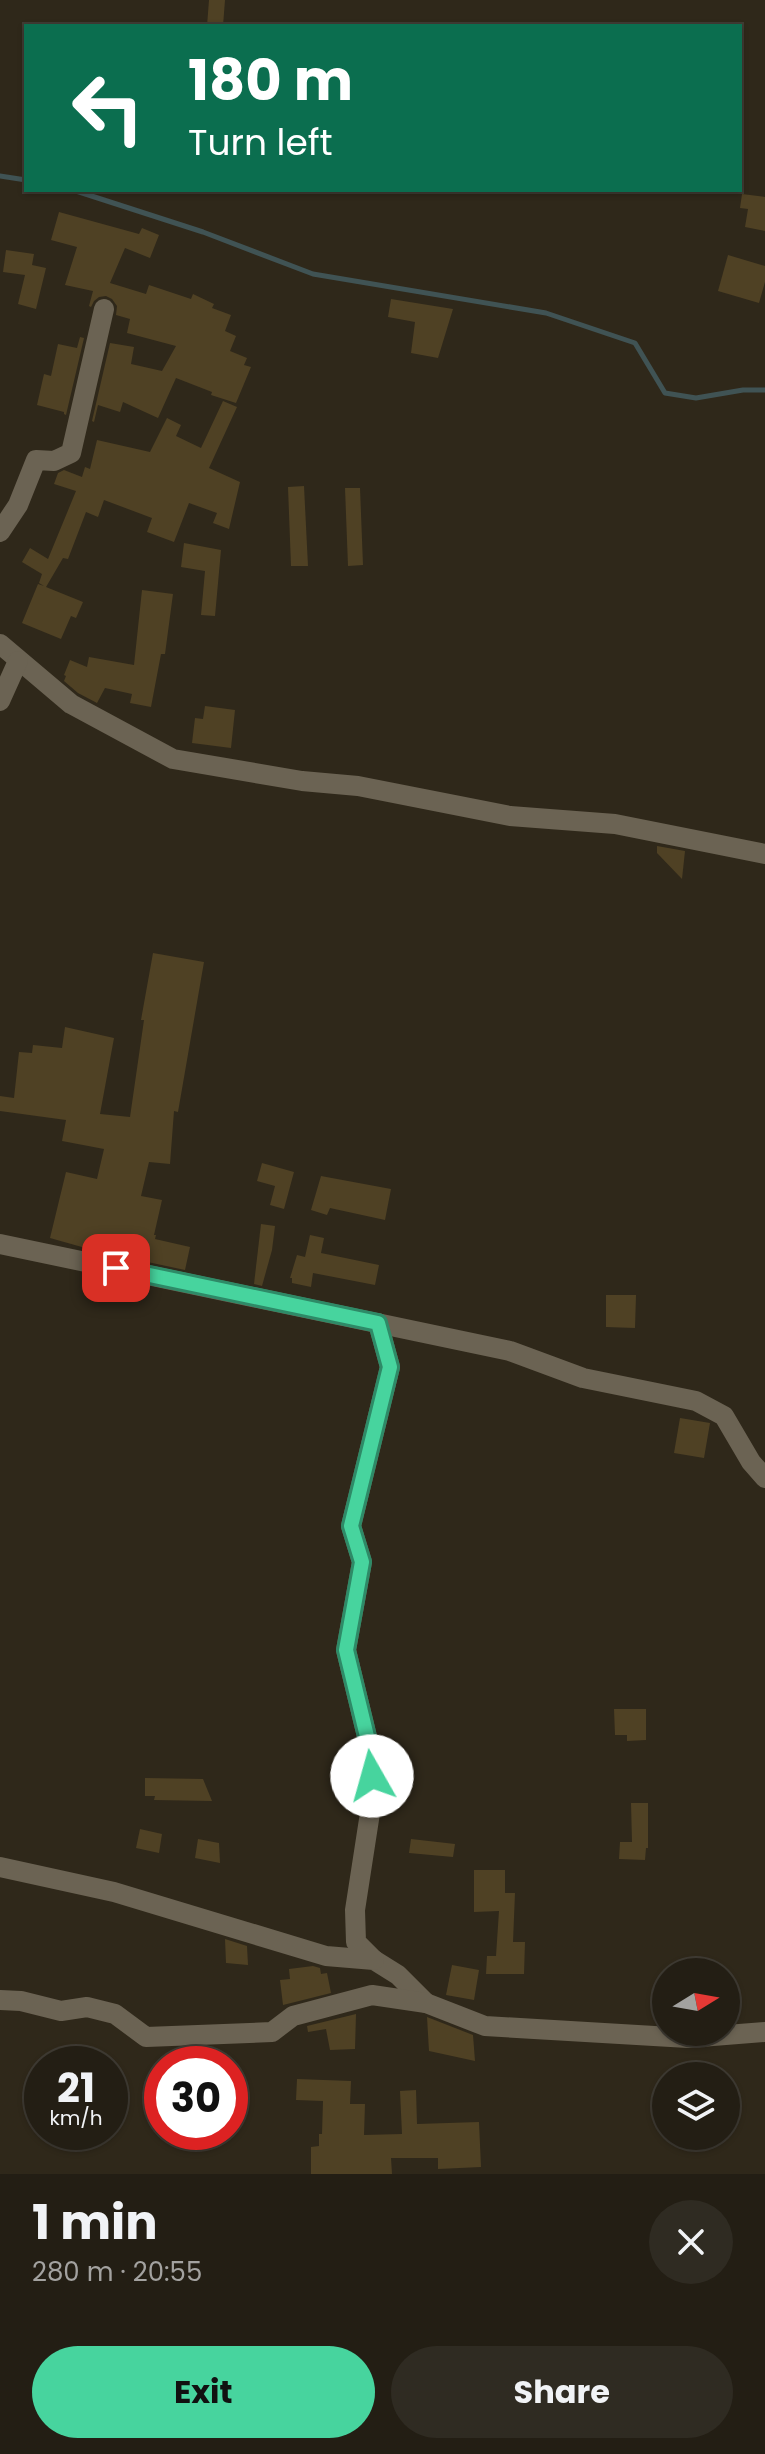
<!DOCTYPE html>
<html lang="en">
<head>
<meta charset="utf-8">
<style>
	body { margin:0; font-family:Poppins,sans-serif; background:#2f2b22; color:#f1f3f6; height:100vh; display:flex; flex-direction:column; font-size:30px; white-space:nowrap }
	* { box-sizing:border-box; margin:0 }
	p { font-size:26px; color:#a3a2a0 }
	.icon { flex:none; width:44px; height:44px; fill:none; stroke:currentColor; stroke-width:2; stroke-linecap:round; stroke-linejoin:round }
	.map { position:relative; height:2174px; overflow:hidden }
	.sheet { display:flex; flex-direction:column; background:#231e14; flex:1 }
	.sheet>* { flex:none }
	.hud { position:absolute; left:24px; top:24px; width:718px; height:168px; border-radius:0px; box-shadow:0 2px 6px #0004,0 0 0 2px #403c34; background:#0b6e4f; color:#fff; overflow:hidden }
	.needle { width:52px; rotate:79deg }
	.fabs { position:absolute; left:652px; top:1958px; display:grid; gap:16px }
	.fabs a { display:grid; place-items:center; width:88px; height:88px; border-radius:50%; background:#231e14; box-shadow:0 2px 6px #0004,0 0 0 2px #403c34; font-size:40px }
	.speed { position:absolute; left:24px; top:2046px; display:flex; gap:16px; font-size:40px; font-weight:700; text-align:center }
	.speed>* { display:grid; place-content:center; width:104px; height:104px; border-radius:50%; background:#231e14; box-shadow:0 2px 6px #0004,0 0 0 2px #403c34; line-height:1 }
	.speed small { font-size:20px; font-weight:400 }
	.speed .limit { border:12px solid #d22; background:#fff; color:#111 }
	.pin { position:absolute; display:grid; place-items:center; width:68px; height:68px; color:#fff; margin:-34px; border-radius:16px; box-shadow:0 4px 12px #0006 }
	.me { position:absolute; width:88px; margin:-44px; rotate:353deg; stroke-linejoin:round; filter:drop-shadow(0 0 6px #0008) }
	.turn { display:flex; align-items:center; gap:28px; height:168px; padding:0 32px; font-size:36px }
	.turn .icon { width:104px; height:104px; stroke-width:2.5 }
	.turn b { display:block; font-size:56px; line-height:68px }
	.round { display:grid; place-items:center; flex:none; width:84px; height:84px; border-radius:42px; background:#2f2b22 }
	.overview { display:flex; align-items:center; justify-content:space-between; height:136px; padding:0 32px }
	h1 { font-size:48px; font-weight:700; line-height:60px }
	.action { display:flex; gap:16px; margin-top:auto; padding:16px 32px }
	.action a { flex:1; height:92px; border-radius:48px; background:#47d49e; color:#111; font-size:32px; font-weight:700; line-height:92px; text-align:center }
	.action a+a { background:#2f2b22; color:#f1f3f6 }
	.map>svg:first-child { display:block }
	.lines { fill:none; stroke-linecap:round; stroke-linejoin:round }
	.stream { stroke:#405354; stroke-width:5 }
	.building { fill:#4f4124 }
	.street { stroke:#6b6353; stroke-width:20 }
	.route-casing { stroke:#2e8a67; stroke-width:20 }
	.route { stroke:#47d49e; stroke-width:14 }
</style>
</head>
<body>
<div class="map">
<svg width="765" height="2174" viewBox="0 0 765 2174">
	<rect width="100%" height="100%" fill="#2f281a"/>
	<g class="lines">
		<!-- stream -->
		<g class="stream">
			<path d="M0 176 26 180"/>
			<path d="M73 190 203 232 313 274 546 313 635 343 665 393 696 398 743 390H765"/>
		</g>
	</g>
	<!-- building -->
	<g class="building">
		<path d="M209 0H225L223 26H207Z"/>
		<path d="M742 194 765 197V231L745 227 748 209 740 208Z"/>
		<path d="M59 212 139 234 142 228 159 235 150 258 125 248 110 283 146 294 149 285 191 299 193 294 214 304 212 308 231 315 225 331 236 336 230 351 247 358 244 365 251 367 236 403 211 395 212 392 176 378 158 418 123 402 120 412 98 405 94 422 92 421 110 343 134 347 131 364 162 371 176 346 127 333 130 319 116 315 117 306 112 299 106 296 99 297 94 301 91 307 89 306 93 291 65 285 77 247 51 240Z"/>
		<path d="M6 250 34 254 32 265 46 268 36 309 18 304 25 275 3 272Z"/>
		<path d="M728 255 765 266V282L759 303 718 291Z"/>
		<path d="M391 299 453 309 438 358 411 353 415 322 388 317Z"/>
		<path d="M80 337 84 338 66 415 64 414V412L37 405 44 374 51 376 58 344 77 348Z"/>
		<path d="M223 401 237 407 209 468 240 482 229 529 213 523 217 513 189 503 174 542 147 532 152 518 104 500 98 517 86 512 68 559 63 558 46 587 83 602 76 618 71 616 61 639 22 623 38 584 44 586 39 583 42 574 22 562 30 548 48 559 76 491 54 484 58 473 64 470 82 477 85 467 90 469 97 440 150 452 167 418 181 425 176 436 201 448Z"/>
		<path d="M304 486 308 566H291L288 487Z"/>
		<path d="M345 488H360L363 565 348 566Z"/>
		<path d="M184 543 221 550 215 616 201 615 205 571 181 567Z"/>
		<path d="M142 590 173 594 165 654H161L151 707 130 703 132 694 105 688 97 703 78 693 64 681 66 676 64 675 70 660 87 667 89 657 134 665Z"/>
		<path d="M205 706 235 710 231 748 192 743 195 718 203 719Z"/>
		<path d="M657 846 685 851 682 879 657 853Z"/>
		<path d="M153 953 204 962 178 1112 174 1111 170 1164 149 1162 141 1196 162 1200 154 1235H156L155 1239 190 1247 185 1270 96 1251 50 1238 66 1172 97 1179 104 1149 62 1141 66 1120 0 1111V1096L14 1098 19 1052 32 1053 33 1045 62 1048 65 1027 114 1038 100 1114 130 1117 144 1020H141Z"/>
		<path d="M262 1163 294 1172 284 1209 270 1205 275 1186 257 1181Z"/>
		<path d="M321 1176 391 1189 385 1220 330 1208 327 1215 311 1210Z"/>
		<path d="M261 1224 275 1226 272 1250 262 1286 254 1284Z"/>
		<path d="M310 1235 324 1238 321 1253 379 1265 375 1285 313 1273 311 1287 292 1283V1278H290L297 1255 305 1257Z"/>
		<path d="M606 1295H636L635 1328 606 1327Z"/>
		<path d="M680 1418 710 1423 704 1458 674 1453Z"/>
		<path d="M614 1709H646V1740L627 1741V1735H615Z"/>
		<path d="M145 1778 203 1779 212 1801 154 1800 155 1796H145Z"/>
		<path d="M631 1803H648V1848H646L645 1860 619 1859 620 1842H632Z"/>
		<path d="M140 1829 162 1834 159 1853 136 1848Z"/>
		<path d="M198 1839 219 1843 220 1863 195 1858Z"/>
		<path d="M411 1839 455 1844 453 1857 409 1853Z"/>
		<path d="M474 1870H505V1893H515L513 1942H525L524 1974H486L487 1956H496L499 1911 474 1912Z"/>
		<path d="M225 1939 247 1946 248 1965 226 1963Z"/>
		<path d="M452 1965 479 1970 474 2000 446 1995Z"/>
		<path d="M313 1966 320 1968 321 1974 327 1973 331 1993 283 2005 280 1980 290 1979 289 1969Z"/>
		<path d="M356 2014 355 2049 330 2050 326 2029 308 2032 307 2026Z"/>
		<path d="M427 2017 473 2035 475 2061 429 2051Z"/>
		<path d="M297 2079 351 2081 350 2104H365L364 2135 402 2134 400 2091 416 2090 417 2124 479 2122 481 2167 438 2169V2158H391L392 2174H311V2147L319 2146V2134H322L323 2101 296 2100Z"/>
	</g>
	<g class="lines">
		<!-- street -->
		<g class="street">
			<path d="M0 532 18 505 36 460 54 461 71 453 104 309"/>
			<path d="M0 644 71 704 173 759 302 781 358 786 510 816 615 824 765 854"/>
			<path d="M0 701 18 661"/>
			<path d="M0 1244 510 1351 583 1378 696 1401 724 1416 751 1462 765 1478"/>
			<path d="M0 1867 114 1892 326 1956 374 1960 398 1975 426 2003"/>
			<path d="M374 1960 356 1942 355 1910 372 1800 371 1753 346 1650 362 1562 351 1526 390 1367 378 1323"/>
			<path d="M0 2000 21 2001 61 2011 87 2007 115 2014 146 2037 272 2032 293 2016 372 1995 426 2003 485 2026 688 2038 765 2032"/>
		</g>
	</g>
	<g class="lines">
		<!-- route casing -->
		<g class="route-casing">
			<path id="route" d="M116 1268 378 1323 390 1367 351 1526 362 1562 346 1650 371 1753 372 1776"/>
		</g>
		<!-- route -->
		<use href="#route" class="route"/>
	</g>
</svg>
<div class="fabs">
<a><svg class="needle" viewBox="-14 -14 28 28"><path d="M0-13l5 13h-10z" fill="#e53935"/><path d="M0 13l5-13h-10z" fill="#a3a2a0"/></svg></a>
<a><svg class="icon" aria-label="layers" viewBox="0 0 24 24"><path d="M12 4l9 5-9 5-9-5zM3 14l9 5 9-5"/></svg></a>
</div>
<div class="speed"><div>21<small>km/h</small></div><div class="limit">30</div></div>
<div class="pin" style="left:116px;top:1268px;background:#d93025"><svg class="icon" aria-label="arrive" viewBox="0 0 24 24"><path d="M6 21V4h12l-3 4 3 4H6"/></svg></div>
<svg class="me" style="left:372px;top:1776px" viewBox="-20 -20 40 40"><circle r="19" fill="#fff"/><path d="M0-13L10 11 0 6-10 11z" fill="#47d49e"/></svg>
<div class="hud">
<div class="turn"><svg class="icon" aria-label="left" viewBox="0 0 24 24"><path d="M17 20v-9H6M10 6l-5 5 5 5"/></svg><div><b>180 m</b>Turn left</div></div>
</div>
</div>
<section class="sheet">
<div class="overview"><div><h1>1 min</h1><p>280 m · 20:55</p></div><a class="round"><svg class="icon" aria-label="close" viewBox="0 0 24 24"><path d="M6 6l12 12M18 6L6 18"/></svg></a></div>
<div class="action"><a>Exit</a><a>Share</a></div>
</section>
</body>
</html>
